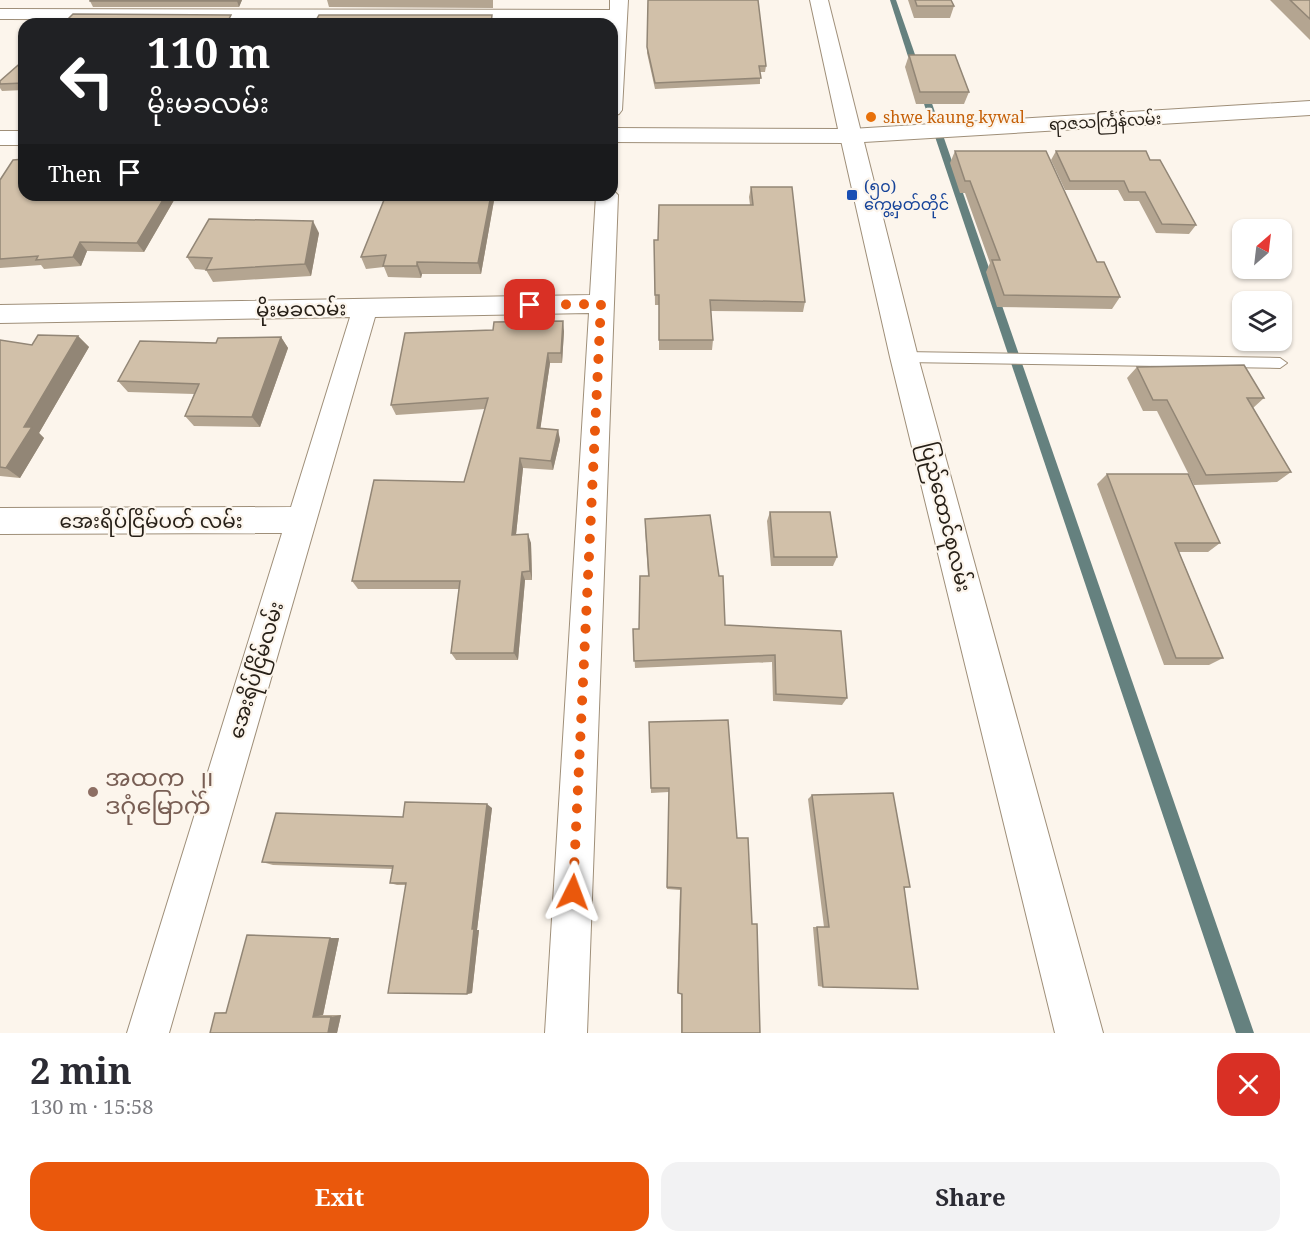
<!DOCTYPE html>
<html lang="en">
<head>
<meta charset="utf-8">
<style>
	body { margin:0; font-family:"Noto Serif","Noto Sans Myanmar",serif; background:#f2f2f3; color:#2b2b33; height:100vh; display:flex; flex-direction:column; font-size:22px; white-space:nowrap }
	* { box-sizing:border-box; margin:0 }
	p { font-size:20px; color:#7c7c81 }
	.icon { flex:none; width:33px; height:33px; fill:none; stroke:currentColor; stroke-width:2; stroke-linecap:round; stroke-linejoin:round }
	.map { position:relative; height:1033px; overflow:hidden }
	.sheet { display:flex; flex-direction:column; background:#fff; flex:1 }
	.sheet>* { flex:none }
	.hud { position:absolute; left:18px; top:18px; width:600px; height:183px; border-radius:18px; box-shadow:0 2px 4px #0004; background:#202124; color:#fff; overflow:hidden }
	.needle { width:39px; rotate:28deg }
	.controls { position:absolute; left:1232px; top:219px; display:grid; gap:12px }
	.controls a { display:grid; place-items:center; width:60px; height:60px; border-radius:12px; background:#fff; box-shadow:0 2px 4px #0004; font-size:30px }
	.pin { position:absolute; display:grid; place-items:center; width:51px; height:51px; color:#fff; margin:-26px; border-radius:12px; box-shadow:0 3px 9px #0006 }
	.me { position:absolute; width:66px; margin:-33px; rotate:3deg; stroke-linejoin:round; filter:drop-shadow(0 0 4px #0008) }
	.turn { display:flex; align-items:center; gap:21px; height:126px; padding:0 30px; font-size:27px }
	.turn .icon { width:78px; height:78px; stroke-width:2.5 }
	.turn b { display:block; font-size:42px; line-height:51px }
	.then { display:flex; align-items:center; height:57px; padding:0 30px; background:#0003; gap:12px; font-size:22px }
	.round { display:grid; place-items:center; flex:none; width:63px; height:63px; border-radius:18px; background:#f2f2f3 }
	.summary { display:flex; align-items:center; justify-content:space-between; height:102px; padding:0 30px }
	h1 { font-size:36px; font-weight:700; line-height:45px }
	.button { display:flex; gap:12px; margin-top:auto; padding:12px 30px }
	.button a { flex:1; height:69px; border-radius:18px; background:#ea580c; color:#fff; font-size:24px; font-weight:700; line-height:69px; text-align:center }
	.button a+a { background:#f2f2f3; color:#2b2b33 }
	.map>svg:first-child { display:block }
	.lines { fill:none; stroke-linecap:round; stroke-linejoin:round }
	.stream { fill:#65817f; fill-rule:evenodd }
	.lane-casing { stroke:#9f8f79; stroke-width:2 }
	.street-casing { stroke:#9f8f79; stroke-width:2 }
	.secondary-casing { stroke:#9f8f79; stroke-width:2 }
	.primary-casing { stroke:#9f8f79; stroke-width:2 }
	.lane { fill:#fff; fill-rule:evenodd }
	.street { fill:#fff; fill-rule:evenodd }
	.secondary { fill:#fff; fill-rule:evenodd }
	.primary { fill:#fff; fill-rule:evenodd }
	.wall { fill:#b4a591 }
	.shaded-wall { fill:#928676 }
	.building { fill:#d1c0a9; stroke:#928676; stroke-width:1.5 }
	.route { stroke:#ea580c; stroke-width:10; stroke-dasharray:0 18 }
	.food-dot { fill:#e8710a; stroke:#fcf5ec; stroke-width:2 }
	.transit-dot { fill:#1a4fb4; stroke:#fcf5ec; stroke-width:2 }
	.education-dot { fill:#8d6e63; stroke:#fcf5ec; stroke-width:2 }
	.labels { text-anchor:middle; stroke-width:4.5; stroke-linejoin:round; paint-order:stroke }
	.far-food-label { font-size:16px; fill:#c56008; stroke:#fcf5ec; text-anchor:start }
	.far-street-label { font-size:16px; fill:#272018; stroke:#fcf5ec }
	.far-transit-label { font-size:16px; fill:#164399; stroke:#fcf5ec; text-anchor:start }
	.street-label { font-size:20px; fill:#272018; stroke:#fcf5ec }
	.near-education-label { font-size:24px; fill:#785e54; stroke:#fcf5ec; text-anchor:start }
</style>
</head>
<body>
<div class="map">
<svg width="1310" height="1033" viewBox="0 0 1310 1033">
	<rect width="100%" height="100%" fill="#fcf5ec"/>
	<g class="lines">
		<!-- stream -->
		<g class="stream">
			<path d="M890 0H896L920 69 919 71 912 69Z"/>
			<path d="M920 87 927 89 1254 1033H1236L919 89Z"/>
		</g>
		<!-- lane casing -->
		<g class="lane-casing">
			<path id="lane" d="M904 352 1280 358 1287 363 1280 368 904 362 897 357Z"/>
		</g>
		<!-- street casing -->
		<g class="street-casing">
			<g id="street">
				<path d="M610 0H628L622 110 619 114 612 116V24H609V20L0 19V9L610 10Z"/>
				<path d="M612 189 618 195 587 1033H545L589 313 375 317 169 1033H127L282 533 0 534V508L291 507 350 317 0 323V305L590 295 596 195H612Z"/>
			</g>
		</g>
		<!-- secondary casing -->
		<g class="secondary-casing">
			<g id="secondary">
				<path d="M810 0H828L862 136 859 141 851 143 612 142V128L838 129Z"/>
				<rect x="0" y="131" width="24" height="14"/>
			</g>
		</g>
		<!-- primary casing -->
		<g class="primary-casing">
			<path id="primary" d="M1310 101V115L864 142 918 357 1103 1033H1055L890 357 840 136 843 131 851 129Z"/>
		</g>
		<!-- lane -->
		<use href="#lane" class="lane"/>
		<!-- street -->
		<use href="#street" class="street"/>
		<!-- secondary -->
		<use href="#secondary" class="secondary"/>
		<!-- primary -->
		<use href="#primary" class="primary"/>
	</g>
	<!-- wall -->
	<g class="wall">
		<path d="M242 0 239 7H93L90 1Z"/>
		<path d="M327 0H493V8L329 7Z"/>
		<path d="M648 0 766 66 765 72H760V84L655 89 647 53Z"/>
		<path d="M908 0H951L954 6 950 18H914Z"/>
		<path d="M1270 0H1310V40Z"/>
		<path d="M909 55 969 92 964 104H916L905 67Z"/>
		<path d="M24 60V90L2 91 0 88V81Z"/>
		<path d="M955 151 1097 262 1120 297 1112 309 997 307 986 272 990 263 965 193H960L950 163Z"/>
		<path d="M1056 151 1150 160 1196 225 1189 234 1156 233 1139 201H1124L1118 190H1065L1051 160Z"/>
		<path d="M0 180 24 195H177L144 252 87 251 81 266 44 269 41 265 0 268Z"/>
		<path d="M751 187 805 302 803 312 711 311 713 340 712 350H659V305H655L654 240H658L750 205 749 197Z"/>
		<path d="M386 195H495L481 274H422L421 278 388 277 384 267 366 269 361 257Z"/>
		<path d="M319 233 311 276 213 282 206 270 195 269 187 257Z"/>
		<path d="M564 331 562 363H550L540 429 558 430 560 440 553 470 523 468 516 535 531 543 532 580H525L518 660H456L451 653 459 589H358L352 581 464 482 485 409 396 415 391 405Z"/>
		<path d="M78 336 89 347 39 433 44 438 20 478 0 476V340L32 345Z"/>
		<path d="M281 337 288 348 260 427 194 426 185 416 194 394 128 392 118 381 216 343Z"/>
		<path d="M1137 367 1264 398 1253 408 1291 472 1277 482 1194 485 1157 411H1143L1127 378Z"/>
		<path d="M1107 474 1220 543 1208 552H1179L1223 658 1209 665H1164L1097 484Z"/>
		<path d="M770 512 837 557 833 566H771L767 521Z"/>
		<path d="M645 528 725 625 847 698 842 705 773 701 772 662 635 668 633 629H639L648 576Z"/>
		<path d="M649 722 737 838 752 924 760 1033H681V994L678 993 677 992 680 890 667 889 669 792 651 793Z"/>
		<path d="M812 795 910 887 904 888 823 987 818 986 813 927H824L808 799Z"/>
		<path d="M492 808 477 930H479L472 993 467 994 406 885H397L390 883 393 869 273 865 262 862 403 817Z"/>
		<path d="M339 938 323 1015H341L337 1033H210L215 1013 226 1012Z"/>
	</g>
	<!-- shaded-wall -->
	<g class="shaded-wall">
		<path d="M237 0H242L239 7 237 1Z"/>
		<path d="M166 195H177L144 252 137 243Z"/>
		<path d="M491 195H495L481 274 478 263Z"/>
		<path d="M313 221 319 233 311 276 305 264Z"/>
		<path d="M80 242 87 251 81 266 73 257Z"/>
		<path d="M417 262 422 274 421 278 417 266Z"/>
		<path d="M563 321 564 331 562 363 561 353Z"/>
		<path d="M78 336 89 347 39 433 44 438 20 478 6 468 24 427Z"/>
		<path d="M281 337 288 348 260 427 252 417Z"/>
		<path d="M548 353 550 363 539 438 537 428Z"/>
		<path d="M558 430 560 440 553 470 551 461Z"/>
		<path d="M520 458 523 468 515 544 512 535Z"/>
		<path d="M528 534 531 543 532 580 530 571Z"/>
		<path d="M522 572 525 580 518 660 514 653Z"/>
		<path d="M487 804 492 808 477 930H479L472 993 467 994 472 929Z"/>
		<path d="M330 938H339L323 1015 313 1017Z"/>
		<path d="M341 1015 337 1033H328L331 1017Z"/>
	</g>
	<!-- building -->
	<g class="building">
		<rect x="90" y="0" width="147" height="1"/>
		<path d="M648 0H758L766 66H759L761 78 655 83 647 47Z"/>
		<path d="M915 0H951L954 6H917Z"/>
		<path d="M1290 0H1310V19Z"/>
		<path d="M73 14 231 15 228 21 315 22 319 15H492L491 24H63Z"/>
		<path d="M909 55H955L969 92H920Z"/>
		<path d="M24 60V83L0 84V81Z"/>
		<path d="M955 151H1046L1097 262H1104L1120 297 1004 295 992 260H1000L970 181H965Z"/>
		<path d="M1056 151H1146L1150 160H1160L1196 225 1162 224 1145 192H1129L1124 181H1070Z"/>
		<path d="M24 159V195H166L137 243 80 242 73 257 36 260 38 256 0 259V180L13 160Z"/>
		<path d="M751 187H792L805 302 710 300 713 340H659V295H655L654 240H658L659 205H753Z"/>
		<path d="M386 195H491L478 263 417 262V266H383L386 255 361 257Z"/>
		<path d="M209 219 313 221 305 264 206 270 212 258 187 257Z"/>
		<path d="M563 321 561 353H548L537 428 558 430 551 461 520 458 512 535 528 534 530 571 522 572 514 653H451L460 581H352L374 480 464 482 488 398 391 405 405 333 493 330 494 322Z"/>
		<path d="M38 335 78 336 24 427H32L6 468 0 467V340L32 345Z"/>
		<path d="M281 337 252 417 185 416 199 384 118 381 140 341 216 343 218 338Z"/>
		<path d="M1244 365 1264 398H1247L1291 472 1206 475 1167 400H1153L1137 367Z"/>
		<path d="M1107 474H1188L1220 543H1175L1223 658H1176Z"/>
		<path d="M770 512H830L837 557H774Z"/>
		<path d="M710 515 719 576H723L725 625 841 631 847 698 776 694 775 655 634 661 633 629H639L640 576H649L645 519Z"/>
		<path d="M728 720 737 838H748L752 924H757L760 1033H682V994L678 993 681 888 667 887 669 788H651L649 722Z"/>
		<path d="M893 793 910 887H904L918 989 823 987 817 927H829L812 795Z"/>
		<path d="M405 802 487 804 472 929H474L467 994 388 993 406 883H390L393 866 262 862 276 813 403 817Z"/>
		<path d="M247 935 330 938 313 1017H331L328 1033H210L215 1013H226Z"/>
	</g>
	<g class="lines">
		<!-- route -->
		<path class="route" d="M530 305 601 304 573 892"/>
	</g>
	<!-- markers -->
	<circle class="food-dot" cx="871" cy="117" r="6"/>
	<rect class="transit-dot" x="846" y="189" width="12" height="12" rx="3"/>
	<circle class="education-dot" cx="93" cy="792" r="6"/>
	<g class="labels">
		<!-- far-food labels -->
		<g class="far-food-label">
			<text x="883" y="123">shwe kaung kywal</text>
		</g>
		<!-- far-street labels -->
		<g class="far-street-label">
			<text transform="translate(1105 121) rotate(-3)" y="6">ရာဇသင်္ကြန်လမ်း</text>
		</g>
		<!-- far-transit labels -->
		<g class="far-transit-label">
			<text x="864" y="192">(၅၀)<tspan x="864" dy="18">ကွေ့မှတ်တိုင်</tspan></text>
		</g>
		<!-- street labels -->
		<g class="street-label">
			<text transform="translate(301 309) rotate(-1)" y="7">မိုးမခလမ်း</text>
			<text transform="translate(946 517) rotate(76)" y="7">ပြည်ထောင်စုလမ်း</text>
			<text x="151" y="528">အေးရိပ်ငြိမ်ပတ် လမ်း</text>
			<text transform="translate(256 670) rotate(-73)" y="7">အေးရိပ်ငြိမ်လမ်း</text>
		</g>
		<!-- near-education labels -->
		<g class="near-education-label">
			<text x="105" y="786">အထက ၂၊<tspan x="105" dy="28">ဒဂုံမြောက်</tspan></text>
		</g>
	</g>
</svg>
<div class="controls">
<a><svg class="needle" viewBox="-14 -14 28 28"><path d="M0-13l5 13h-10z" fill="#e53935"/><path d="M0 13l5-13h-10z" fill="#7c7c81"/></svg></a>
<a><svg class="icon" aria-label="layers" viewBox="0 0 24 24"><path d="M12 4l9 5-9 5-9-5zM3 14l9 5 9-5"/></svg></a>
</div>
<div class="pin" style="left:530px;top:305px;background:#d93025"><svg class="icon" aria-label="arrive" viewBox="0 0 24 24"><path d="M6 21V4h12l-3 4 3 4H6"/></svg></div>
<svg class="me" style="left:573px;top:892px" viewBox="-20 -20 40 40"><path d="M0-17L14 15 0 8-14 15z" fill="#ea580c" stroke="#fff" stroke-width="4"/></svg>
<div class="hud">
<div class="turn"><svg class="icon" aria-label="left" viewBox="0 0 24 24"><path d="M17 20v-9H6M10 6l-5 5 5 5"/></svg><div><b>110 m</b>မိုးမခလမ်း</div></div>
<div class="then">Then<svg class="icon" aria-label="arrive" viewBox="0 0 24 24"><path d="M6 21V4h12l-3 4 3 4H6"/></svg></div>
</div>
</div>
<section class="sheet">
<div class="summary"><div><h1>2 min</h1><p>130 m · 15:58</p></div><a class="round" style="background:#d93025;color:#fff"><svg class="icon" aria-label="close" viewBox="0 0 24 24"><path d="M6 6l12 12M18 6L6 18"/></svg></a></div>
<div class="button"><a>Exit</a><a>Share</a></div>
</section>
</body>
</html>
